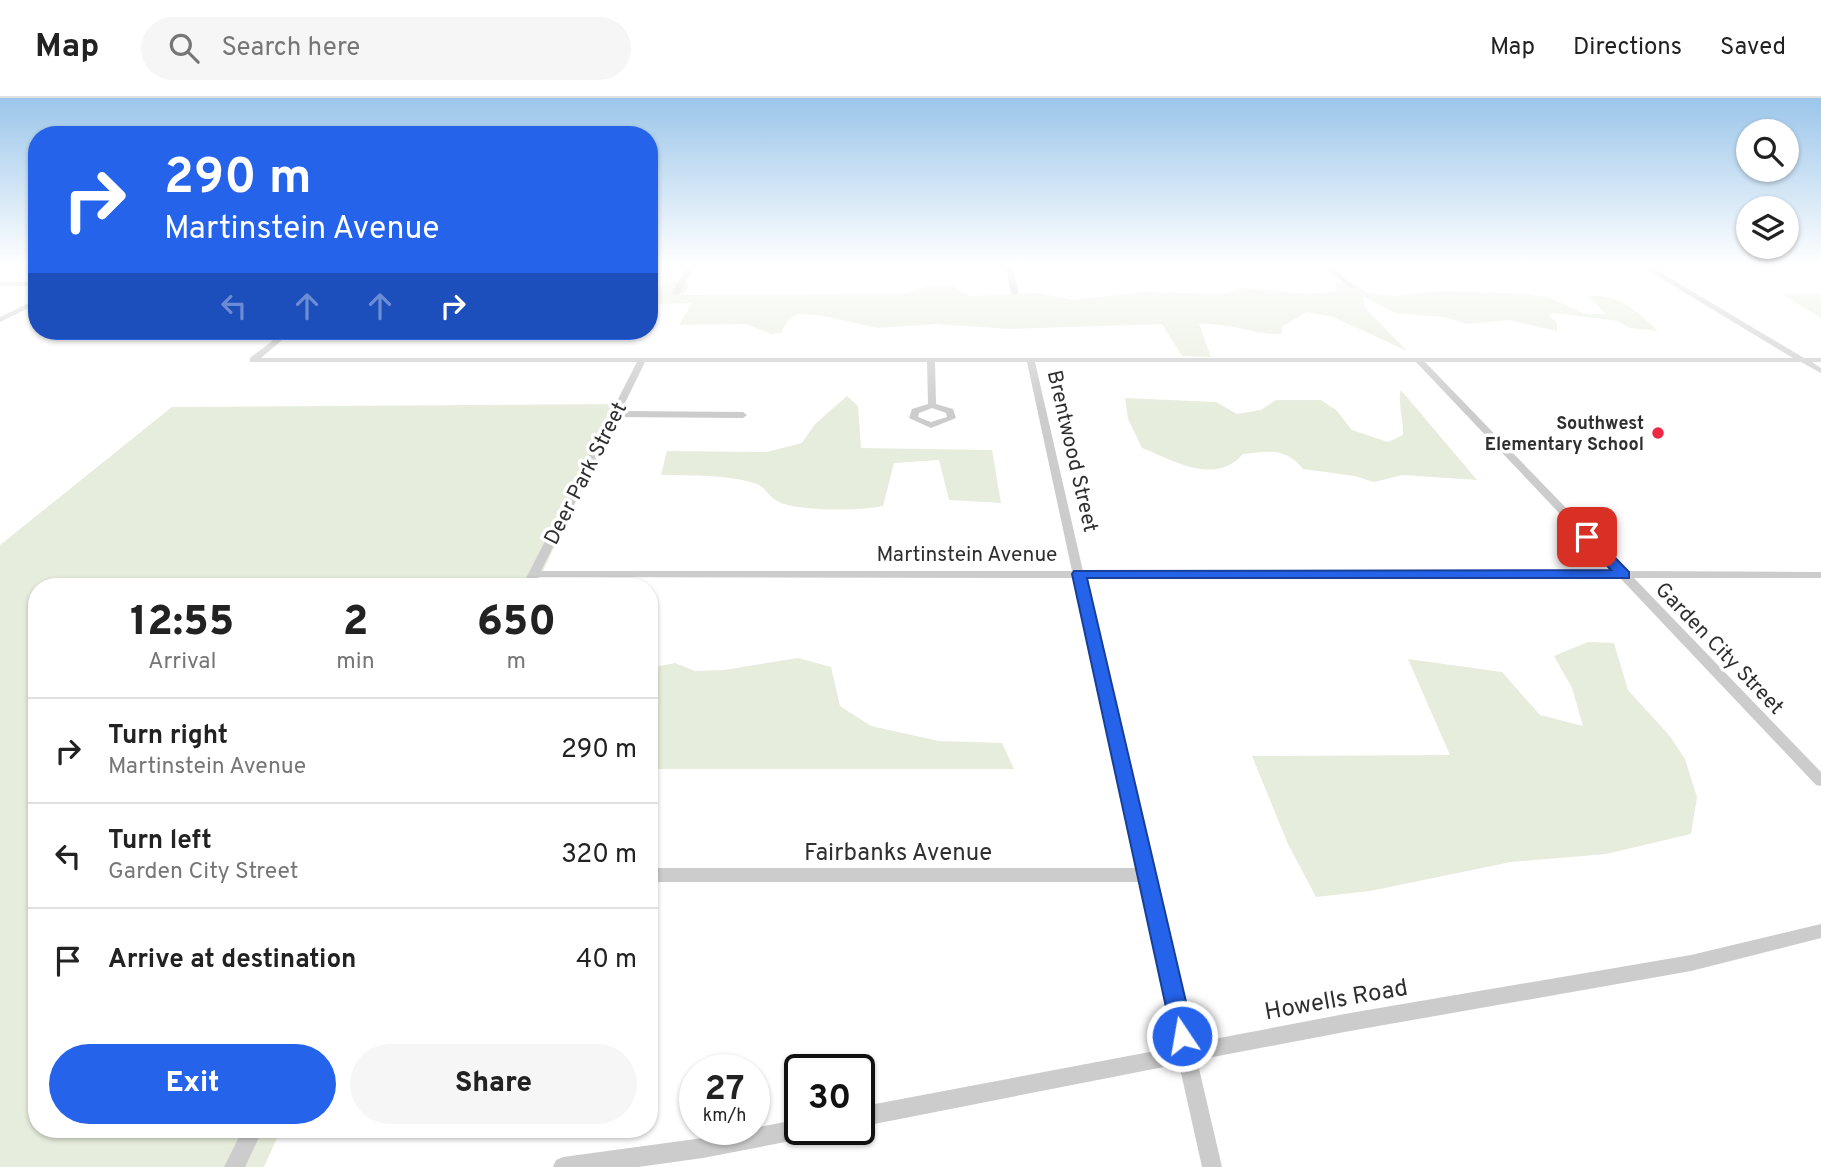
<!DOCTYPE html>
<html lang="en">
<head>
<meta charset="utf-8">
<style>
	body { margin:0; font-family:Overpass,sans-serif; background:#f6f6f6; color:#222; height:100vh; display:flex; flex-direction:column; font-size:26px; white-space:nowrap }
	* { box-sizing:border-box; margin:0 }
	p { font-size:23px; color:#767676 }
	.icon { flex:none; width:38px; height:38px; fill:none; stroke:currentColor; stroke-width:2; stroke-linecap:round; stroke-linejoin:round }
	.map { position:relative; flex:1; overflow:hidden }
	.sheet { position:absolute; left:28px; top:480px; width:630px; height:560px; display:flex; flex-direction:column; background:#fff; border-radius:28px; box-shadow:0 2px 5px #0004 }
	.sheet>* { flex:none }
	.banner { position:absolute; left:28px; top:28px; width:630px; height:214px; border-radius:28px; box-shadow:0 2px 5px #0004; background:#2563eb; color:#fff; overflow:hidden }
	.fabs { position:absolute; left:1736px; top:21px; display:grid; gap:14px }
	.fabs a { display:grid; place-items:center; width:63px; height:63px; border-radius:50%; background:#fff; box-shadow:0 2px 5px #0004; font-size:35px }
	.speed { position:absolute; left:679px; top:956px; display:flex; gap:14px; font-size:35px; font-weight:700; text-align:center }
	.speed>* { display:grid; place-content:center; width:91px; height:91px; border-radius:50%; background:#fff; box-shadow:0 2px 5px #0004; line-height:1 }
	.speed small { font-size:18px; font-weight:400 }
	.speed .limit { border:4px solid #111; border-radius:10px; background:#fff; color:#111 }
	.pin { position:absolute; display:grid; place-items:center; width:60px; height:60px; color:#fff; margin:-30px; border-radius:14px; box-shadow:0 4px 10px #0006 }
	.me { position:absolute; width:77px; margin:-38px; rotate:348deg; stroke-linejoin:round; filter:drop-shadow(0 0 5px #0008) }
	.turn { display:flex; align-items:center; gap:24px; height:147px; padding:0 21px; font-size:32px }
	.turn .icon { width:91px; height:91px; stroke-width:2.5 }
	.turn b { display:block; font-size:49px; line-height:60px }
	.lanes { display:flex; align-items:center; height:66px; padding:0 21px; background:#0003; justify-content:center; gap:35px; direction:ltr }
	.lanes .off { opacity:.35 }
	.eta { display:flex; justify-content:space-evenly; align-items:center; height:119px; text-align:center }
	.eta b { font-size:42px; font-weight:800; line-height:49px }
	.cta { display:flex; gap:14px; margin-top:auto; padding:14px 21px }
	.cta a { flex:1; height:80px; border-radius:42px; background:#2563eb; color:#fff; font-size:28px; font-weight:800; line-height:80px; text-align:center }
	.cta a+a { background:#f6f6f6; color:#222 }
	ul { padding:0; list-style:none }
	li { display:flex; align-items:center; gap:21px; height:105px; padding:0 21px; border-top:2px solid #e0e0e0 }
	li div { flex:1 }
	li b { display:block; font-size:26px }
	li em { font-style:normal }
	header { display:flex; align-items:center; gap:42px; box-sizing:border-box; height:98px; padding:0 35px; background:#fff; border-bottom:2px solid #e0e0e0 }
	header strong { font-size:33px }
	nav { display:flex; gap:38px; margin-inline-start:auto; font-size:24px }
	.search { width:490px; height:63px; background:#f6f6f6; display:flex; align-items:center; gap:18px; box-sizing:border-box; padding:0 24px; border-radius:38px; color:#767676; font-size:26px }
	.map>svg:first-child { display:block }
	.green { fill:#e6eddc }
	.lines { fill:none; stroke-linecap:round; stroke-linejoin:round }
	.minor { fill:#ccc; fill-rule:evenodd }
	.route { fill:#2563eb; stroke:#184099; stroke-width:2 }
	.poi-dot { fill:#f02744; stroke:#fff; stroke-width:2.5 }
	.labels { text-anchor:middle; stroke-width:7; stroke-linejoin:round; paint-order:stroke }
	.far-poi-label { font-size:18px; font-weight:bold; fill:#2f2f2f; stroke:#fff; text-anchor:end }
	.street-label { font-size:21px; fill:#2f2f2f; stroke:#fff }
	.near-street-label { font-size:24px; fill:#2f2f2f; stroke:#fff }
</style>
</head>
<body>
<header>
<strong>Map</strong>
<div class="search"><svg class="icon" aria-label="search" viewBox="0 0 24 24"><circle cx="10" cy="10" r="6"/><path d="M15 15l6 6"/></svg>Search here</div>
<nav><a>Map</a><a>Directions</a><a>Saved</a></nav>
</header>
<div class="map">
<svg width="1821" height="1069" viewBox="0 0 1821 1069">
	<rect width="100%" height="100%" fill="#fff"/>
	<!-- green -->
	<g class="green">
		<path d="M673 183 689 185 684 197 902 196 926 189H954L971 198 1039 195 1073 202 1146 194 1222 196 1243 190 1309 196 1337 193 1334 183 1352 184 1367 195 1393 198 1446 193 1529 196 1550 200 1585 216H1606L1587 198C1617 195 1637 212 1658 233L1630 230 1617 223 1554 215 1548 217 1557 225V233L1509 222 1466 226 1444 219 1395 215 1363 198 1365 210 1407 253 1331 218 1307 214 1283 228 1281 236C1251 237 1230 224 1199 226L1211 259 1182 258 1162 226 1009 231 936 226 878 230 819 217 798 216 788 222 781 235 771 236 746 226 679 227 692 205 656 206 649 216V195Z"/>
		<path d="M1782 196H1821V220Z"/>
		<path d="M1401 292 1477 382 1403 377 1374 384 1355 378 1303 371C1286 349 1268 353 1243 356 1215 388 1175 363 1142 350L1128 321 1125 300 1216 304 1237 316 1261 312 1276 302H1321L1336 312 1352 332 1388 344 1403 337C1404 324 1397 302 1401 292Z"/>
		<path d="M847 298 858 308 861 350 992 352 1001 405 949 402 939 362 894 365 883 408C862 413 796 414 777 403 769 399 765 389 757 386 727 376 692 378 661 377L667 353 767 354 802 345 815 326Z"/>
		<path d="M621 306 536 488H37V1031H281L264 1069H0V447L172 309Z"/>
		<path d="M1588 544 1614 545 1628 592 1669 637 1685 661 1697 699 1691 736 1606 756 1511 764 1370 793 1316 799 1288 746 1252 658 1450 657 1408 561 1502 574 1540 617 1583 628 1572 590 1554 558Z"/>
		<path d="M798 560 831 569 840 608 871 628 939 643 1002 645 1014 671H649V570L675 565 695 573 724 572Z"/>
	</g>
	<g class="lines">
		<!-- minor -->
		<g class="minor">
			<path d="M649 166H1821V170H1653L1804 260H1821V264H1812L1821 270V275L1801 264H1425L1627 473 1821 474V480H1634L1821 674V688L1816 687 1620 480H1085L1193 945 1350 915 1691 857 1821 826V840L1691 873 1350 933 1197 962 1222 1069H1202L1179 966 859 1029V1009L1176 949 1140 784H649V770H1137L1074 480 538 479 534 488H522L637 264H250V260L285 233H293L261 260H1793L1644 170H1334L1352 187V189L1350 190 1326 170H1012L1019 195 1015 197 1011 195 1006 170H693L680 195 676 197 672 195 686 170H649ZM645 264H927L928 306 912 311 909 320 931 330 956 320 953 311 936 306 935 264H1027L1072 473H541L618 319 743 320 747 317 743 314 621 313ZM1035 264H1416L1614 473H1083ZM932 310 946 315 947 319 931 324 918 319 919 315Z"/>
			<rect x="0" y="184" width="37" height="4"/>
			<path d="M37 201V206L0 224V219Z"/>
			<path d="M800 1021V1031H811L808 1038 801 1041 703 1060 638 1069H553L556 1062 563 1059 703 1040Z"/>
			<path d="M243 1031H263L245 1069H224Z"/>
		</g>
	</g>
	<!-- sky -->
	<linearGradient id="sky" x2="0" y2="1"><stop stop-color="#9bc6ea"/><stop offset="0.53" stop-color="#fff"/><stop offset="1" stop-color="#fff" stop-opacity="0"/></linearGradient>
	<rect width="1821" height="315" fill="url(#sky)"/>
	<!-- route -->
	<path class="route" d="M1587 434 1592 436 1629 474V480H1087L1194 938 1191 946 1182 949 1174 946 1072 476 1074 473 1611 472 1580 439Z"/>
	<!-- markers -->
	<circle class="poi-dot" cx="1658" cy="335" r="7"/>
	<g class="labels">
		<!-- far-poi labels -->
		<g class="far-poi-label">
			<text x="1644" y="331">Southwest<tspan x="1644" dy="21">Elementary School</tspan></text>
		</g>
		<!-- street labels -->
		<g class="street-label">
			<text transform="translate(1073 353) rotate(77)" y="7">Brentwood Street</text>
			<text transform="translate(585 375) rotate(-63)" y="7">Deer Park Street</text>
			<text x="967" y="463">Martinstein Avenue</text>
			<text transform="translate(1720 550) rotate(46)" y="7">Garden City Street</text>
		</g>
		<!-- near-street labels -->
		<g class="near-street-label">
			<text x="898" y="762">Fairbanks Avenue</text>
			<text transform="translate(1336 901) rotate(-10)" y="8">Howells Road</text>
		</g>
	</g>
</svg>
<div class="fabs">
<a><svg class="icon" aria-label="search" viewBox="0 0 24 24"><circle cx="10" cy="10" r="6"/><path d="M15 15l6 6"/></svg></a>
<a><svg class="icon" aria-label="layers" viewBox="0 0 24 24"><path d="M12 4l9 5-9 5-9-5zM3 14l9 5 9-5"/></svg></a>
</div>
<div class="speed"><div>27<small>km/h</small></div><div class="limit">30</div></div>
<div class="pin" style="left:1587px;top:439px;background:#d93025"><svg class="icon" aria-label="arrive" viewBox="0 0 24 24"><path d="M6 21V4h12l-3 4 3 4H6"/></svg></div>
<svg class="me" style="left:1182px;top:938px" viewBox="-20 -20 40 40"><circle r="17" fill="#2563eb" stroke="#fff" stroke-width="3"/><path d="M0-11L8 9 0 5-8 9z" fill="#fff"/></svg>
<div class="banner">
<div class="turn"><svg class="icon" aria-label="right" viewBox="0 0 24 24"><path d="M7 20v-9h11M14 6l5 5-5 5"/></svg><div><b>290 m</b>Martinstein Avenue</div></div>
<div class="lanes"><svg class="icon off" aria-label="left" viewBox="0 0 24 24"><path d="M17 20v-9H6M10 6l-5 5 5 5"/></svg><svg class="icon off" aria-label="ahead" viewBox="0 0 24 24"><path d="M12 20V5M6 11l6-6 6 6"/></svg><svg class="icon off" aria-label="ahead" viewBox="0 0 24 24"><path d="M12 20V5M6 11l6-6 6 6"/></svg><svg class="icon" aria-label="right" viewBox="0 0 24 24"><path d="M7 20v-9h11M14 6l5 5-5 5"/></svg></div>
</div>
<section class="sheet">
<div class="eta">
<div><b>12:55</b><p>Arrival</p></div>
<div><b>2</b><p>min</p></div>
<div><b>650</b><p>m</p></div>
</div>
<ul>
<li><svg class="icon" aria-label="right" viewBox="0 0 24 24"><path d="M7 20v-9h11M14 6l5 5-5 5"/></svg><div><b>Turn right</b><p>Martinstein Avenue</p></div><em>290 m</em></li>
<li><svg class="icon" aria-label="left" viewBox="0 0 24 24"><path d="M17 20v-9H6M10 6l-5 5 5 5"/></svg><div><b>Turn left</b><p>Garden City Street</p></div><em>320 m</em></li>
<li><svg class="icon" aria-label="arrive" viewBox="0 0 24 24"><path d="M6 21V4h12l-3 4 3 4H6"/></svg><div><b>Arrive at destination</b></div><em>40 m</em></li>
</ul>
<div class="cta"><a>Exit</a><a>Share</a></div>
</section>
</div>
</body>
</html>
